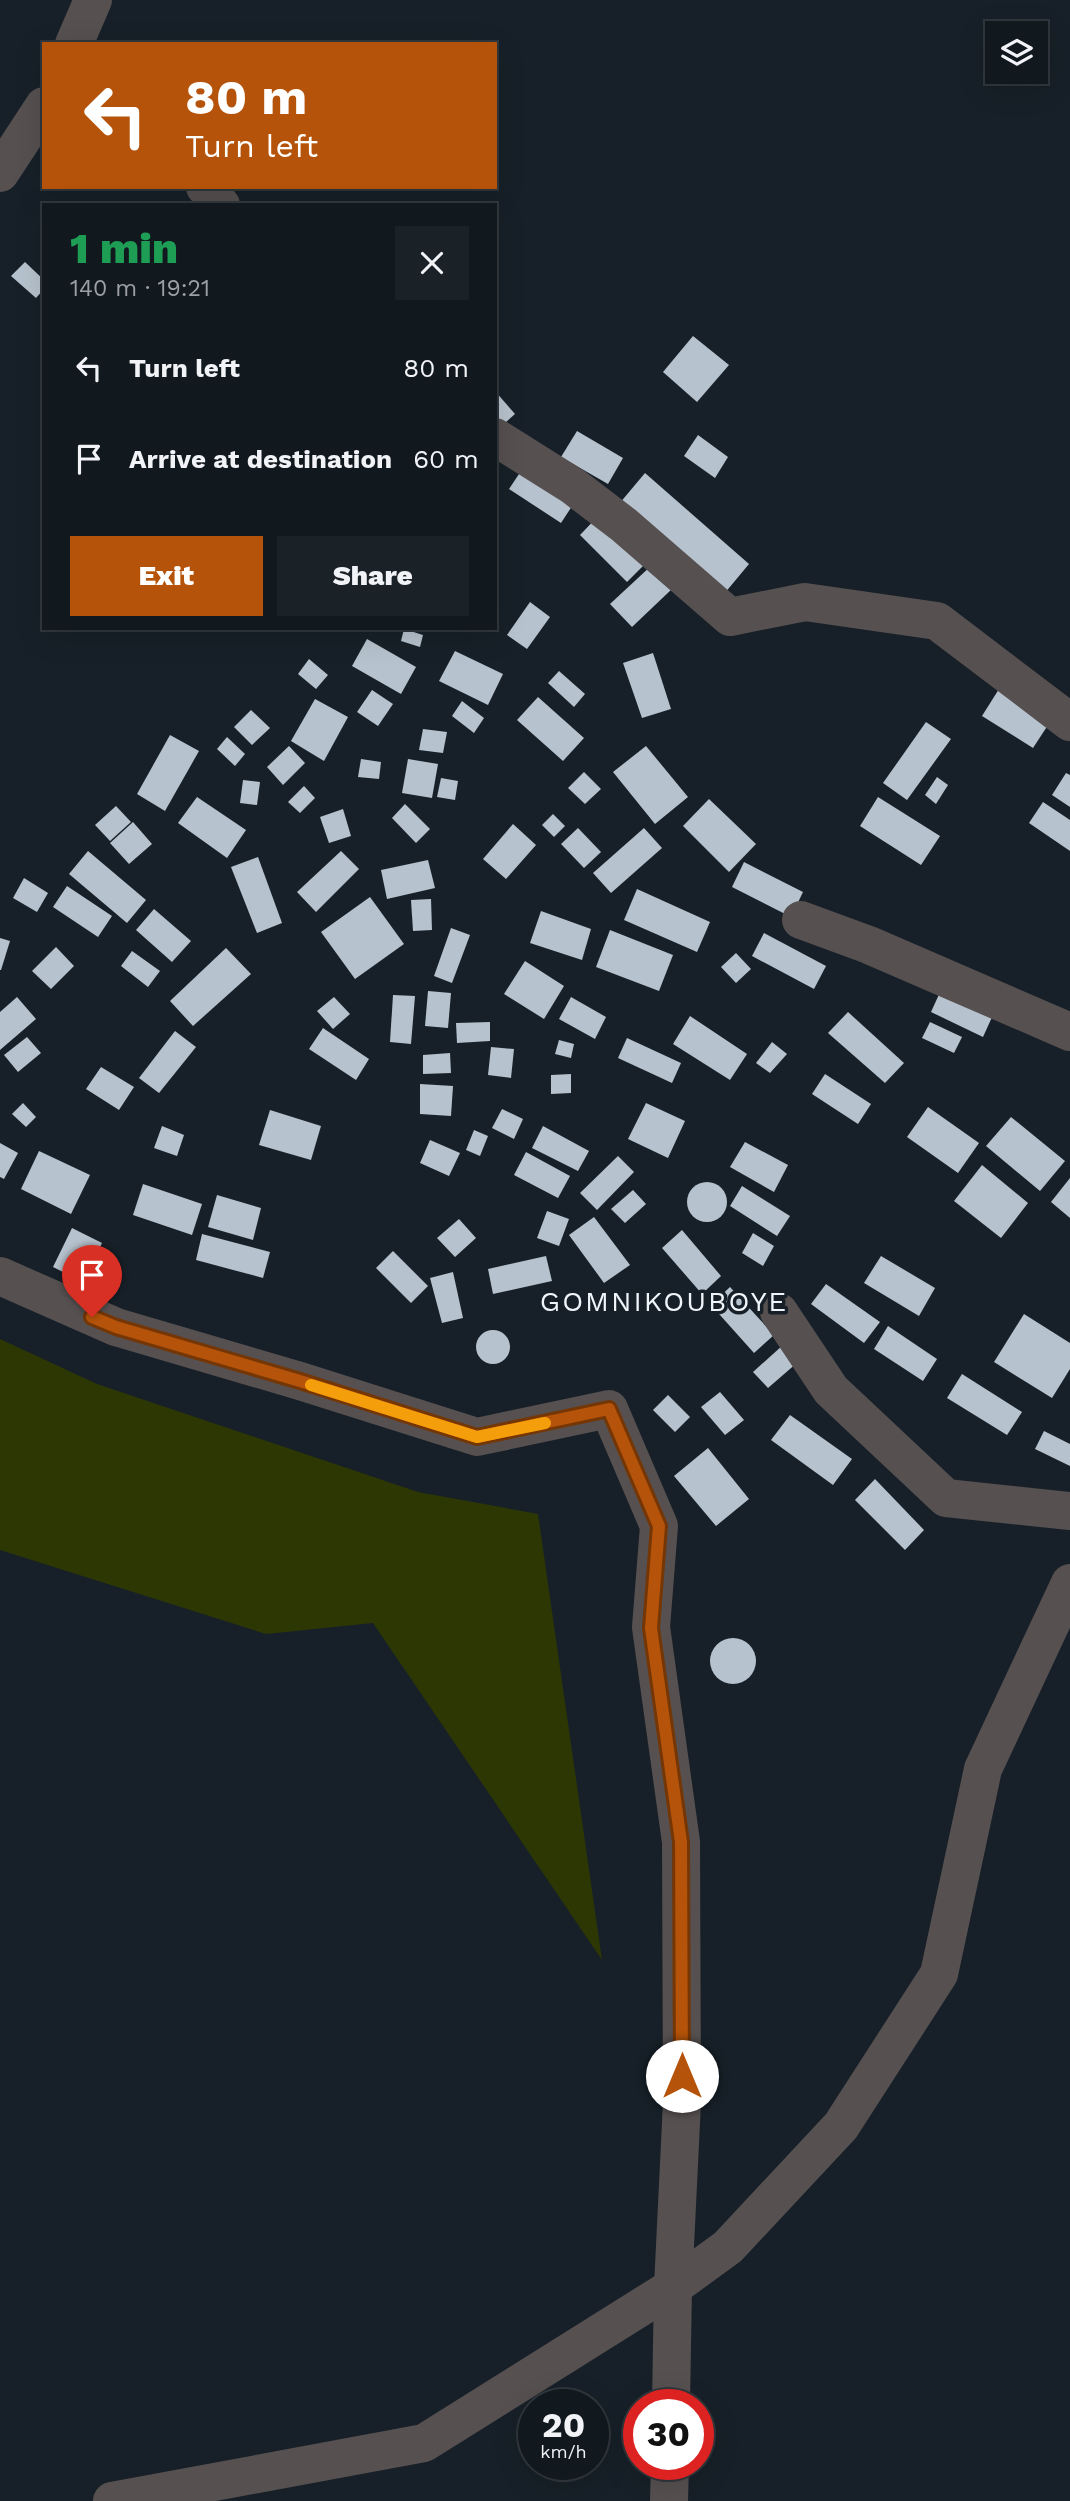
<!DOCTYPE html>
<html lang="en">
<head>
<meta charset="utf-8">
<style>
	body { margin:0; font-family:"Work Sans",sans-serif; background:#1a2127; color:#f1f3f6; height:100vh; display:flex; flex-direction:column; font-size:26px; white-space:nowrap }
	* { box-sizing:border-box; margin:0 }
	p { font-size:23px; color:#9ca0a4 }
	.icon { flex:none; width:38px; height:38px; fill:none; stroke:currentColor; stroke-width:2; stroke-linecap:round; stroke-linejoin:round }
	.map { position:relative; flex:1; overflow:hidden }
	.side { position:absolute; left:42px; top:203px; width:455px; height:427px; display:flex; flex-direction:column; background:#11181e; border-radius:0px; box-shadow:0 7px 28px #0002,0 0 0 2px #30373c }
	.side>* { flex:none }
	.banner { position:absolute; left:42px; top:42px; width:455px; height:147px; border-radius:0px; box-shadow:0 7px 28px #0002,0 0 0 2px #30373c; background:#b45309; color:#fff; overflow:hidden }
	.tools { position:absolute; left:985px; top:21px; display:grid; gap:14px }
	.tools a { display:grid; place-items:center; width:63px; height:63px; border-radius:0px; background:#11181e; box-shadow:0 7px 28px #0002,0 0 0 2px #30373c; font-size:35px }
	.speed { position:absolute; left:518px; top:2389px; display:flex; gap:14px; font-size:35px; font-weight:700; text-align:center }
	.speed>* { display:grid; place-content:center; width:91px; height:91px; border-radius:50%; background:#11181e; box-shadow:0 7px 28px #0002,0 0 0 2px #30373c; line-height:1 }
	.speed small { font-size:18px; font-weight:400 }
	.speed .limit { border:10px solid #d22; background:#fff; color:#111 }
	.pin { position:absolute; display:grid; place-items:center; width:60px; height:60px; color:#fff; margin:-72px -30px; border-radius:50% 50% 50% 0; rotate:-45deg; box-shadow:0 0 7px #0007 }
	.pin .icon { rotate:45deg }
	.me { position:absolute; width:77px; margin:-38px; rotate:0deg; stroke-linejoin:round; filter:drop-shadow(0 0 5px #0008) }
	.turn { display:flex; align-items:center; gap:24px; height:147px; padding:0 28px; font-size:32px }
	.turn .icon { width:91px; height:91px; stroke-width:2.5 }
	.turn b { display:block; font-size:49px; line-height:60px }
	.round { display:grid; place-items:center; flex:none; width:74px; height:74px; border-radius:0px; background:#1a2127 }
	.head { display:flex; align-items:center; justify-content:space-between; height:119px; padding:0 28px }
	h1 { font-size:42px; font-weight:800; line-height:52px; color:#1e9e55 }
	.button { display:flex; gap:14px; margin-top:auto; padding:14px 28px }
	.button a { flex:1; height:80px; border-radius:0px; background:#b45309; color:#fff; font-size:28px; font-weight:800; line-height:80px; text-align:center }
	.button a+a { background:#1a2127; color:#f1f3f6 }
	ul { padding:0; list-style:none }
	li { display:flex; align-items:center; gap:21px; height:91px; padding:0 28px }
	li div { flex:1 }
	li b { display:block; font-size:26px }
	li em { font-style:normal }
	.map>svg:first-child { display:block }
	.green { fill:#2d3704 }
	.building { fill:#b6c2cd }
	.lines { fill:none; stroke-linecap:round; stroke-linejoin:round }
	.minor { stroke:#565050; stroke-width:38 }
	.route-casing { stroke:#753606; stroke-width:18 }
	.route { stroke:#b45309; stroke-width:12 }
	.slow { stroke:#f59e0b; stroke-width:12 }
	.labels { text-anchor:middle; stroke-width:7; stroke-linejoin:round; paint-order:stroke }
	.quarter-label { font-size:28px; letter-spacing:2px; fill:#eff5fa; stroke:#172028 }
</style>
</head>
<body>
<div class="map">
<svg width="1070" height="2501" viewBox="0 0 1070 2501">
	<rect width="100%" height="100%" fill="#172028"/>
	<!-- green -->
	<path class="green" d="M0 1339 97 1384 418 1492 538 1514 602 1960 373 1623 266 1634 0 1550Z"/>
	<!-- building -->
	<g class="building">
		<path d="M25 262 44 280V289L36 298 11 276Z"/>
		<path d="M693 336 729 365 697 402 663 372Z"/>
		<path d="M495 391 515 414 495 432Z"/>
		<path d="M577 431 623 458 608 484 561 457Z"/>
		<path d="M698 435 728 457 715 478 684 456Z"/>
		<path d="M525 465 576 500 561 523 509 489Z"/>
		<path d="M645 473 749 564 724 594 619 504Z"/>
		<path d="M601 513 649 560 627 582 580 535Z"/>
		<path d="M652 565 673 588 632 627 610 604Z"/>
		<path d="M530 602 550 617 527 649 507 635Z"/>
		<path d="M404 629 423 635 420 647 401 641Z"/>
		<path d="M367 639 416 667 401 694 352 666Z"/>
		<path d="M455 651 503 674 488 705 439 681Z"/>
		<path d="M653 653 671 709 642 718 623 663Z"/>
		<path d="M309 659 328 675 316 689 298 674Z"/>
		<path d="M559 671 585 694 574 707 548 683Z"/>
		<path d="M999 689 1050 722 1033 748 982 716Z"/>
		<path d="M372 690 393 704 378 726 357 712Z"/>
		<path d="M538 697 584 738 563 761 517 720Z"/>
		<path d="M315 699 348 717 324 761 291 741Z"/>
		<path d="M462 701 484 718 474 733 452 716Z"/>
		<path d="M251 710 270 728 252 745 234 727Z"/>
		<path d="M926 722 951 739 907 800 883 783Z"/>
		<path d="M423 729 447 732 443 753 419 750Z"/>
		<path d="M170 735 199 751 165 811 137 794Z"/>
		<path d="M227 737 245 754 235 766 217 749Z"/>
		<path d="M289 746 305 763 283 785 267 767Z"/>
		<path d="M646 746 688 797 655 824 613 772Z"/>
		<path d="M361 759 381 762 379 779 358 777Z"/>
		<path d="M408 759 438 764 432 798 402 793Z"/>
		<path d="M584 772 601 789 585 804 568 788Z"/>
		<path d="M1066 773 1070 775V807L1052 795Z"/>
		<path d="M937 777 948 785 936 804 925 795Z"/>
		<path d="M441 778 458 781 455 800 437 797Z"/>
		<path d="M243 780 260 782 257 805 240 803Z"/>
		<path d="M304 786 315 798 300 813 288 802Z"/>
		<path d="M197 797 246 830 227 858 178 823Z"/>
		<path d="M878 797 940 836 921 865 860 826Z"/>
		<path d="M709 799 756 844 729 872 683 826Z"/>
		<path d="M1043 802 1070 820V851L1029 823Z"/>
		<path d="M405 804 430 829 416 843 392 818Z"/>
		<path d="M116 806 131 822 110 841 95 825Z"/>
		<path d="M343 809 351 836 329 843 320 817Z"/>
		<path d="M553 814 565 826 554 837 542 825Z"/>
		<path d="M133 822 152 844 129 864 110 843Z"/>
		<path d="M513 824 536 845 506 879 483 859Z"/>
		<path d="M578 828 601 852 584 868 561 844Z"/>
		<path d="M644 828 662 848 611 893 593 873Z"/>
		<path d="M88 851 146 900 127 923 69 874Z"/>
		<path d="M341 851 359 869 316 912 297 892Z"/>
		<path d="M258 857 282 923 257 933 231 867Z"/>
		<path d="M428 860 435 888 387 899 381 870Z"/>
		<path d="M744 862 803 892 791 917 732 887Z"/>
		<path d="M24 878 48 893 37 912 13 898Z"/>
		<path d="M67 886 112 916 98 937 53 907Z"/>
		<path d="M637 889 710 922 697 952 624 920Z"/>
		<path d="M370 897 404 944 355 979 321 932Z"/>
		<path d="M431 899 432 930 413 931 411 900Z"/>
		<path d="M154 909 191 941 172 962 136 930Z"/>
		<path d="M541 911 591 929 582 960 530 943Z"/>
		<path d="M451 928 470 935 452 983 434 976Z"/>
		<path d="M610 930 673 955 659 991 596 967Z"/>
		<path d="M764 933 826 966 814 989 752 956Z"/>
		<path d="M0 938 10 941 1 970H0Z"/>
		<path d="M56 947 74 966 51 989 32 971Z"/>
		<path d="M226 948 251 974 193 1026 170 1001Z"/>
		<path d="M132 951 160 971 148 987 121 966Z"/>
		<path d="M736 953 751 969 736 983 721 967Z"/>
		<path d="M525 961 564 986 544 1019 504 994Z"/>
		<path d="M941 990 993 1015 983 1037 931 1012Z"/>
		<path d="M428 991 451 993 448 1028 425 1026Z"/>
		<path d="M393 995 415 996 411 1044 390 1042Z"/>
		<path d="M17 997 36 1019 0 1050V1012Z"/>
		<path d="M334 997 350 1014 333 1029 317 1011Z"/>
		<path d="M571 997 606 1017 595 1039 559 1019Z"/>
		<path d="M848 1012 904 1063 885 1083 828 1033Z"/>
		<path d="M690 1016 747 1054 730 1080 673 1044Z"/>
		<path d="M490 1022V1041L457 1043 456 1023Z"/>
		<path d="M930 1022 962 1037 954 1053 922 1038Z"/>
		<path d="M323 1028 369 1059 356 1080 309 1049Z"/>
		<path d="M175 1031 196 1047 159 1093 139 1078Z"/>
		<path d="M27 1037 41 1053 18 1072 4 1055Z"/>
		<path d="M627 1038 681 1063 672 1083 618 1058Z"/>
		<path d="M559 1040 574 1044 571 1058 555 1054Z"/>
		<path d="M772 1042 787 1054 770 1073 756 1063Z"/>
		<path d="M491 1047 514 1049 511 1078 488 1075Z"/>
		<path d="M450 1053 451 1073 423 1074V1055Z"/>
		<path d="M101 1067 134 1087 119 1110 86 1089Z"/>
		<path d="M571 1074V1093L551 1094V1075Z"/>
		<path d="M825 1074 871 1104 858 1124 812 1094Z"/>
		<path d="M420 1084 453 1086 451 1116 420 1114Z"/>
		<path d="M23 1103 36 1117 26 1127 12 1114Z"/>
		<path d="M646 1103 685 1121 668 1158 628 1139Z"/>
		<path d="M928 1107 979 1143 958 1173 907 1137Z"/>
		<path d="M502 1109 523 1119 514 1139 492 1128Z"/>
		<path d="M270 1110 321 1126 311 1160 259 1145Z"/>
		<path d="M1011 1117 1065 1161 1040 1191 986 1146Z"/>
		<path d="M162 1126 184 1135 177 1156 154 1148Z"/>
		<path d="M543 1126 589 1151 578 1171 532 1148Z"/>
		<path d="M474 1130 488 1136 480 1156 466 1150Z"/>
		<path d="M430 1140 460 1153 449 1176 420 1163Z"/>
		<path d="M745 1142 788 1165 774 1192 730 1167Z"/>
		<path d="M0 1143 18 1153 4 1179 0 1177Z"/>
		<path d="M39 1151 90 1175 71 1214 21 1189Z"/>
		<path d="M526 1152 570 1176 558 1198 514 1175Z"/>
		<path d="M618 1156 634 1172 597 1210 580 1193Z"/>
		<path d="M982 1165 1028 1203 1001 1238 954 1201Z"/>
		<path d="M1070 1178V1218L1051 1202Z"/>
		<circle cx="707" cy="1202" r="20"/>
		<path d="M143 1184 202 1204 192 1235 133 1215Z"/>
		<path d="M742 1186 790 1216 777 1236 730 1206Z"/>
		<path d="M633 1190 646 1204 625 1223 611 1209Z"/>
		<path d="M217 1195 261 1208 253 1240 208 1227Z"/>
		<path d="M547 1211 569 1219 559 1246 537 1238Z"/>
		<path d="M594 1217 630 1265 604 1283 569 1235Z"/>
		<path d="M459 1219 476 1238 455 1257 437 1238Z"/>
		<path d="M72 1228 102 1243 83 1282 53 1267Z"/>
		<path d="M682 1230 721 1276 702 1294 662 1248Z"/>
		<path d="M753 1233 774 1246 763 1266 742 1253Z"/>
		<path d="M202 1234 270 1252 263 1278 196 1260Z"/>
		<path d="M393 1251 428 1286 411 1303 376 1268Z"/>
		<path d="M546 1256 552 1281 493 1294 488 1269Z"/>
		<path d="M881 1256 935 1288 919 1316 864 1283Z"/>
		<path d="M453 1272 463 1318 442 1323 430 1278Z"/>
		<path d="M826 1284 880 1322 864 1343 811 1304Z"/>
		<path d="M730 1287 774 1335 754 1353 711 1305Z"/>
		<path d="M1024 1314 1070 1343V1369L1052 1398 994 1362Z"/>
		<path d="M888 1326 937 1359 923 1381 874 1349Z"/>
		<circle cx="493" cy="1347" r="17"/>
		<path d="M783 1345 798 1362 768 1388 753 1372Z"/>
		<path d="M962 1374 1022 1412 1007 1435 947 1398Z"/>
		<path d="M720 1392 744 1420 725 1435 701 1407Z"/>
		<path d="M668 1395 690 1417 675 1432 653 1410Z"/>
		<path d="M790 1415 852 1459 833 1485 771 1440Z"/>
		<path d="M1044 1431 1070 1444V1466L1035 1449Z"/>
		<path d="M708 1448 749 1499 716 1526 674 1476Z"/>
		<path d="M875 1479 924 1530 905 1550 855 1500Z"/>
		<circle cx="733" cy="1661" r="23"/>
	</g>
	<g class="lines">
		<!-- minor -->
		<g class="minor">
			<path d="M74 44 93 0"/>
			<path d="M0 173 44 106"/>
			<path d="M205 187 221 205"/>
			<path d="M495 437 573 486 624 525 730 617 805 602 937 621 1070 722"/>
			<path d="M801 920 869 945 1070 1032"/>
			<path d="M0 1276 116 1327 300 1381 477 1437 609 1409 659 1526 651 1627 681 1842 682 2102 673 2287 671 2404"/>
			<path d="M779 1312 831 1390 946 1498 1070 1511"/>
			<path d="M112 2501 424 2443 673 2287 728 2247 841 2126 939 1974 983 1769 1070 1583"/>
			<path d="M669 2501 670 2464"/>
		</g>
	</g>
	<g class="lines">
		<!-- route casing -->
		<g class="route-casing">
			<path id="route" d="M92 1317 116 1327 300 1381 477 1437 609 1409 659 1526 651 1628 681 1842 682 2076"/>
		</g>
		<!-- route -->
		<use href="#route" class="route"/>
		<!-- slow -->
		<path class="slow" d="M311 1385 477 1437 545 1423"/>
	</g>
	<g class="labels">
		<!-- quarter labels -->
		<g class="quarter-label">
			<text x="664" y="1311">GOMNIKOUBOYE</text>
		</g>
	</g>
</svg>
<div class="tools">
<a><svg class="icon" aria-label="layers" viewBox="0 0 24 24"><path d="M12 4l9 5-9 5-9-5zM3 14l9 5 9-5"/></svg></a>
</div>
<div class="speed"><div>20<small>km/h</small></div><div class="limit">30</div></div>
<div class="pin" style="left:92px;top:1317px;background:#d93025"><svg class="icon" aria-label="arrive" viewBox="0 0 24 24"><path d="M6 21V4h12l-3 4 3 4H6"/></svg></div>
<svg class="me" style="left:682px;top:2076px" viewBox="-20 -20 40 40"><circle r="19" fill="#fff"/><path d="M0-13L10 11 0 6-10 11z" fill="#b45309"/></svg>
<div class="banner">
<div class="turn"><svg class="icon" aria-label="left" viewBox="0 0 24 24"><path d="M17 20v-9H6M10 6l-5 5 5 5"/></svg><div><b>80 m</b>Turn left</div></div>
</div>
<section class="side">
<div class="head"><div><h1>1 min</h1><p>140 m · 19:21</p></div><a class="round"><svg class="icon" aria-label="close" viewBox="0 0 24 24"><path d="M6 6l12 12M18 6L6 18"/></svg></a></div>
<ul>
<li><svg class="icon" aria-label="left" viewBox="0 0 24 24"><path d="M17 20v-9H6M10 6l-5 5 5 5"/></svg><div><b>Turn left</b></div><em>80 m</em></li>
<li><svg class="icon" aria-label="arrive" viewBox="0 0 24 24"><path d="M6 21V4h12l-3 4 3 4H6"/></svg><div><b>Arrive at destination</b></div><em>60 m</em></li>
</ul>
<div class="button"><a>Exit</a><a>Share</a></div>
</section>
</div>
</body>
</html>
